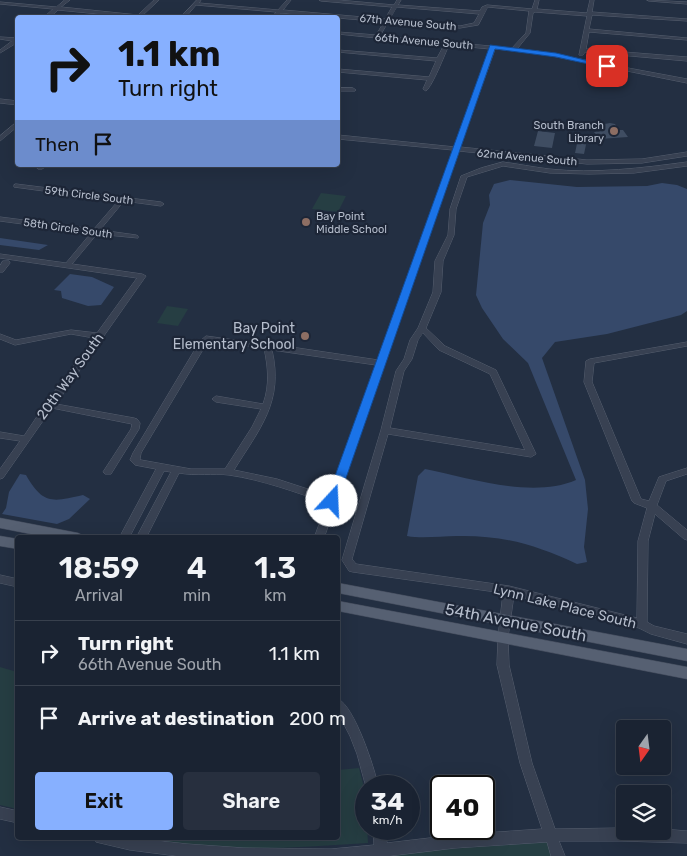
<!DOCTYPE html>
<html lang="en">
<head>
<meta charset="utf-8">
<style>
	body { margin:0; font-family:Rubik,sans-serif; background:#272f3e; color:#f1f3f6; height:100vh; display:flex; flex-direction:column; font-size:19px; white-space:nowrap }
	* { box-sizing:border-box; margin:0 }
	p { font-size:16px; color:#9fa4ac }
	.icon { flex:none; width:28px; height:28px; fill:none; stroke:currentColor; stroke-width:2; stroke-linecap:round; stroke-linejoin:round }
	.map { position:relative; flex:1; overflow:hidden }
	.drawer { position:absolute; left:15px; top:535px; width:325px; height:305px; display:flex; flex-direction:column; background:#1a2332; border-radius:5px; box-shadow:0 5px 20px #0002,0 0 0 1px #38404d }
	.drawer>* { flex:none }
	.guide { position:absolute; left:15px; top:15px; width:325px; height:152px; border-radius:5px; box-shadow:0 5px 20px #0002,0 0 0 1px #38404d; background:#87b0ff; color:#111; overflow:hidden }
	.needle { width:32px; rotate:194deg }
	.tools { position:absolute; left:616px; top:720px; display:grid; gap:10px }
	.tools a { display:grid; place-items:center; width:55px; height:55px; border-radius:5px; background:#1a2332; box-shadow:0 5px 20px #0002,0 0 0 1px #38404d; font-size:25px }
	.speed { position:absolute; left:355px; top:775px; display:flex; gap:10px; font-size:25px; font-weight:700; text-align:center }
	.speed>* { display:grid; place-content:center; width:65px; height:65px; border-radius:50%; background:#1a2332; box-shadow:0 5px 20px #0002,0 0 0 1px #38404d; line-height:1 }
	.speed small { font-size:12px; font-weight:400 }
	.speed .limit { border:2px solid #111; border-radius:8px; background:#fff; color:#111 }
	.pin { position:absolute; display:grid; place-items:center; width:42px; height:42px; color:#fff; margin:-21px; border-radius:10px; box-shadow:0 2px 8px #0006 }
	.me { position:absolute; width:55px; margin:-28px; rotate:20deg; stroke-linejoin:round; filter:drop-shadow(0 0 4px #0008) }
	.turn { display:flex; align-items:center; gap:18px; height:105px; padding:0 20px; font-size:22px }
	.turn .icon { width:65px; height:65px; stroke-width:2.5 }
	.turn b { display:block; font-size:35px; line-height:42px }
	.then { display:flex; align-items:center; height:48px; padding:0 20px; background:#0003; gap:10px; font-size:19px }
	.eta { display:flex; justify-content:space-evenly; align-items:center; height:85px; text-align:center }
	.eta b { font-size:30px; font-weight:600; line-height:35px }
	.cta { display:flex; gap:10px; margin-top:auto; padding:10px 20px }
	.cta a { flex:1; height:58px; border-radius:5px; background:#87b0ff; color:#111; font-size:20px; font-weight:600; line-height:58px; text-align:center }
	.cta a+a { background:#272f3e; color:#f1f3f6 }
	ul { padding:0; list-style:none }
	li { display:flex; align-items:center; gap:15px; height:65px; padding:0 20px; border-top:1px solid #38404d }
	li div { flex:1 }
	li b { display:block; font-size:19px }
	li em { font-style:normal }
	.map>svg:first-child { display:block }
	.green { fill:#263e43 }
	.water { fill:#36496a }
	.building { fill:#3f4d62 }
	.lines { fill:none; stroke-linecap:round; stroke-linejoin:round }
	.minor-casing { stroke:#565f6f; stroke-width:1 }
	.major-casing { stroke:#424a5b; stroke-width:1 }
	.minor { fill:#384152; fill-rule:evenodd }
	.major { fill:#566072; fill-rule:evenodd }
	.route { fill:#1a73e8; stroke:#114b97 }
	.education-dot { fill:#8d6e63; stroke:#1d2637; stroke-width:2 }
	.labels { text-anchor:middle; stroke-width:4.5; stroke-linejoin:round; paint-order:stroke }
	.far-street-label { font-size:11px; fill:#b5bdcc; stroke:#1d2637 }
	.far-poi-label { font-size:11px; fill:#b5bdcc; stroke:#1d2637; text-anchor:end }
	.poi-label { font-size:14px; fill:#b5bdcc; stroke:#1d2637; text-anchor:end }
	.street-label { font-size:14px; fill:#b5bdcc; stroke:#1d2637 }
	.near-street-label { font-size:16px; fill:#b5bdcc; stroke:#1d2637 }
</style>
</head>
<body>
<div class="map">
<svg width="687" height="856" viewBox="0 0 687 856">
	<rect width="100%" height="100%" fill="#232f42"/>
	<!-- green -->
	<g class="green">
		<path d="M321 193 346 196 338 212 312 209Z"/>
		<path d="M167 306 188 309 178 326 157 323Z"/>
		<path d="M0 667 17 672V809L0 805Z"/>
		<path d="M359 768 365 791 368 843C323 846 278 849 233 848 202 847 172 843 141 838H338V770Z"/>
		<path d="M549 842 553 856H392L421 851Z"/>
	</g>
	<!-- water -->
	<g class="water">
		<path d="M510 180 577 187 647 186 662 183 677 185 687 189V311L681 315 607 334 555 342 542 358 585 480 588 509 584 547 587 562 577 564C536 545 503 535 457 536 440 536 423 539 407 536L418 476 425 469C470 478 532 499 576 480L528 363 503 339 482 308 476 295 483 223 490 205 489 195 494 184Z"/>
		<path d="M0 238 48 245 39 250 0 245Z"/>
		<path d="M70 274 92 277 114 287 101 305 88 306 62 298 61 291 54 290Z"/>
		<path d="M20 474 26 475C43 505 53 502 83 495L90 499 69 519 57 524 2 514 6 508 9 492Z"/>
	</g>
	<!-- building -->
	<g class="building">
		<path d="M610 123 615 124 619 130H623L628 137 599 139 594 132 604 131 599 125Z"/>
		<path d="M538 131 555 133 552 148 534 146Z"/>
		<path d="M578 139 587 140 584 154 575 153Z"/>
	</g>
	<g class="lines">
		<!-- minor casing -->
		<g class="minor-casing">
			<g id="minor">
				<path d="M65 0H70L61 7 138 15 154 0H159L143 15 162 18H140L58 10 49 18H43L53 9 0 4V2L56 7Z"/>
				<path d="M197 0H201L199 3 278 10 287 0H291L283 10 385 19 392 7 321 1 319 0H338L394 5 397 0H401L398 5 480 11 482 7 487 5 532 9 535 0H539L537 9 587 13 590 0H594L592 12 687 19V21L592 15 589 29 687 38V40L589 32 586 49 687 57V61L585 52 583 55H579L587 16 535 12 533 13 530 33 517 49 537 51 687 79V83L537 53 495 49 460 147 587 160 642 159 687 152V156L642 163 587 164 459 151 324 538H314L327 503C295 492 263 480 229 475 213 473 196 476 179 473L146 538H136L171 472 164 471 129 538H119L156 469 135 465 130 460 133 453 200 341 206 336 264 344 267 343 271 344 378 360 453 150 338 139V135L455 147 490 49 449 45C444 56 433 85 426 91L423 89 427 80 338 72V69L429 77 436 61 338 52V50L437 58 444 45 338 34V32L376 35 384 22 281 13 277 18H272L276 12 196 5 185 18H180ZM397 7 479 14 474 23 460 26 390 19ZM488 7 529 11 526 33 512 48 380 36 388 22 460 28 478 25ZM210 341 264 348C268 367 270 385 263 404L216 396 212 399 216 402 261 409 252 427 225 469H191L141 460 140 459 141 453 207 343ZM272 350 376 365 329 496 277 479 234 470C260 428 284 402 272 350Z"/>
				<path d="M647 0 687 2V4L649 1Z"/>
				<path d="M0 37 18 38V42L0 53V50L12 41 0 39Z"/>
				<path d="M353 88 356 90 355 91H338V88Z"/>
				<path d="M0 99 18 101V105L0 103Z"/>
				<path d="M18 121V126L0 141V136Z"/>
				<path d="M503 162C518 164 533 167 549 169 595 174 642 168 687 162V166L634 173 589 174 550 173 503 166 467 177 456 209 454 235 443 261 441 292 426 328 445 346 496 370 536 454 531 457 388 434 352 559 356 564 509 586 637 618 638 541 647 508 634 503 632 501 584 382 586 361 590 359 687 342V346L594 363 592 382 641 499 649 501 659 477 687 468V474L666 481 657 505 687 530V540L684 539 655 514 648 541 647 622 654 626 687 634V644L651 634 639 628 514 595 508 637 509 665 532 763 555 829 621 828H625V831H662V829L687 831V843L621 841H559L565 856H551L547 842 455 848 389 856H177L130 850 96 842 95 838H133L187 844 244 848 331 849 374 845 373 829H385L387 843 455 835 542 829 520 763 497 665 498 637 503 593 353 572 349 571 342 560 381 430 396 371 404 359 410 340 418 328 433 292 435 261 448 235 450 209 461 176 481 168ZM423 333 439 350 490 374 525 450 390 428 404 371 412 359 418 340Z"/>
				<path d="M41 165H48L42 169H38L37 168Z"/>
				<path d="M16 184 161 202 164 204 161 206 124 201 100 230 136 235 138 236V238L97 234 72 264 142 274 146 276 56 404 134 418 137 419 140 423 139 429 111 474H105L103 472 131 429 132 424 52 408 3 478 0 479V469L20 441 0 438V432L24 436 46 403 94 338 71 334 15 345 0 339V334L16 340 71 330 97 333 137 278 0 258V254L66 263 91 233 0 221V217L94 229 118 201 14 187V185Z"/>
				<path d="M3 261H9L10 263 3 272H0V266Z"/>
				<path d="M0 575 18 579V587L0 583Z"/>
				<path d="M338 699C354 705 375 769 378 786L366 787 357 754 350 736 338 713Z"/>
				<path d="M0 807 18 811V823L0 819Z"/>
			</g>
		</g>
		<!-- major casing -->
		<g class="major-casing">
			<g id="major">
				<path d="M0 518 78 533 82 535 84 538H51L0 528Z"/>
				<path d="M0 536 18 539V549L0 546Z"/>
				<path d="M338 583 687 649V661L338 593Z"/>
				<path d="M338 601 687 667V679L338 611Z"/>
			</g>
		</g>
		<!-- minor -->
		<use href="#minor" class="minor"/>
		<!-- major -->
		<use href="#major" class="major"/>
	</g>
	<!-- route -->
	<path class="route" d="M490 45 556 53 610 66 607 68 556 57 495 49 338 501 332 506 328 505 326 501Z"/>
	<!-- markers -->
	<g class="education-dot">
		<circle cx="614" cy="131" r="5"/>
		<circle cx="306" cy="222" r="5"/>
		<circle cx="305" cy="336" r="5"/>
	</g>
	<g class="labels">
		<!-- far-street labels -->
		<g class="far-street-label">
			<text transform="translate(408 22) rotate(5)" y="4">67th Avenue South</text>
			<text transform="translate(424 41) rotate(5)" y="4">66th Avenue South</text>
			<text transform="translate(527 157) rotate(5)" y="4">62nd Avenue South</text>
			<text transform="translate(89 195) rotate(7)" y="4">59th Circle South</text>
			<text transform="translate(68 228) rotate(8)" y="4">58th Circle South</text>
		</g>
		<!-- far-poi labels -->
		<g class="far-poi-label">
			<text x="604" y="129">South Branch<tspan x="604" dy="13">Library</tspan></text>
			<text x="316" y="220" text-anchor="start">Bay Point<tspan x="316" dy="13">Middle School</tspan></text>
		</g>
		<!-- poi labels -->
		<g class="poi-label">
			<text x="295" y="333">Bay Point<tspan x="295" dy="16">Elementary School</tspan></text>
		</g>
		<!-- street labels -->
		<g class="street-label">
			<text transform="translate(70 376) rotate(-54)" y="5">20th Way South</text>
			<text transform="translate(565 606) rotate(14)" y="5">Lynn Lake Place South</text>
		</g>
		<!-- near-street labels -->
		<g class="near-street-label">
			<text transform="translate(516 622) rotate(11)" y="6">54th Avenue South</text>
		</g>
	</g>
</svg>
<div class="tools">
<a><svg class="needle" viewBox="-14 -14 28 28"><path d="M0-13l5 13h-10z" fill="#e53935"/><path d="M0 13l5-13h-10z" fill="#9fa4ac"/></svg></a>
<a><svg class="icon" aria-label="layers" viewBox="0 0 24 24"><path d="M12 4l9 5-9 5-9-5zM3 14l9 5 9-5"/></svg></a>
</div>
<div class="speed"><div>34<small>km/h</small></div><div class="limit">40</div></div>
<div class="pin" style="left:607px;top:66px;background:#d93025"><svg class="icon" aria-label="arrive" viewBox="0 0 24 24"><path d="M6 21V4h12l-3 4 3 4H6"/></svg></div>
<svg class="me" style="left:332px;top:501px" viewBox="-20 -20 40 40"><circle r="19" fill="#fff"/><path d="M0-13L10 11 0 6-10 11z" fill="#1a73e8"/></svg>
<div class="guide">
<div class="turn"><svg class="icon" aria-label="right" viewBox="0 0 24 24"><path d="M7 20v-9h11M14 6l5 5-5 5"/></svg><div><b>1.1 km</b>Turn right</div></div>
<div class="then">Then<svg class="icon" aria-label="arrive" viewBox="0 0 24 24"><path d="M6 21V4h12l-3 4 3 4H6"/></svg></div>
</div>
<section class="drawer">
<div class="eta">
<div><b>18:59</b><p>Arrival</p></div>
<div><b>4</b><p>min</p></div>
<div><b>1.3</b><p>km</p></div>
</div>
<ul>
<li><svg class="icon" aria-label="right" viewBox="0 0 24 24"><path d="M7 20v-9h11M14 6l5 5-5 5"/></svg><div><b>Turn right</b><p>66th Avenue South</p></div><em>1.1 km</em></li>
<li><svg class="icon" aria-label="arrive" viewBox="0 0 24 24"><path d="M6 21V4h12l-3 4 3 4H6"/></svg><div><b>Arrive at destination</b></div><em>200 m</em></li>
</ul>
<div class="cta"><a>Exit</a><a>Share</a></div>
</section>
</div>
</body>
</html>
